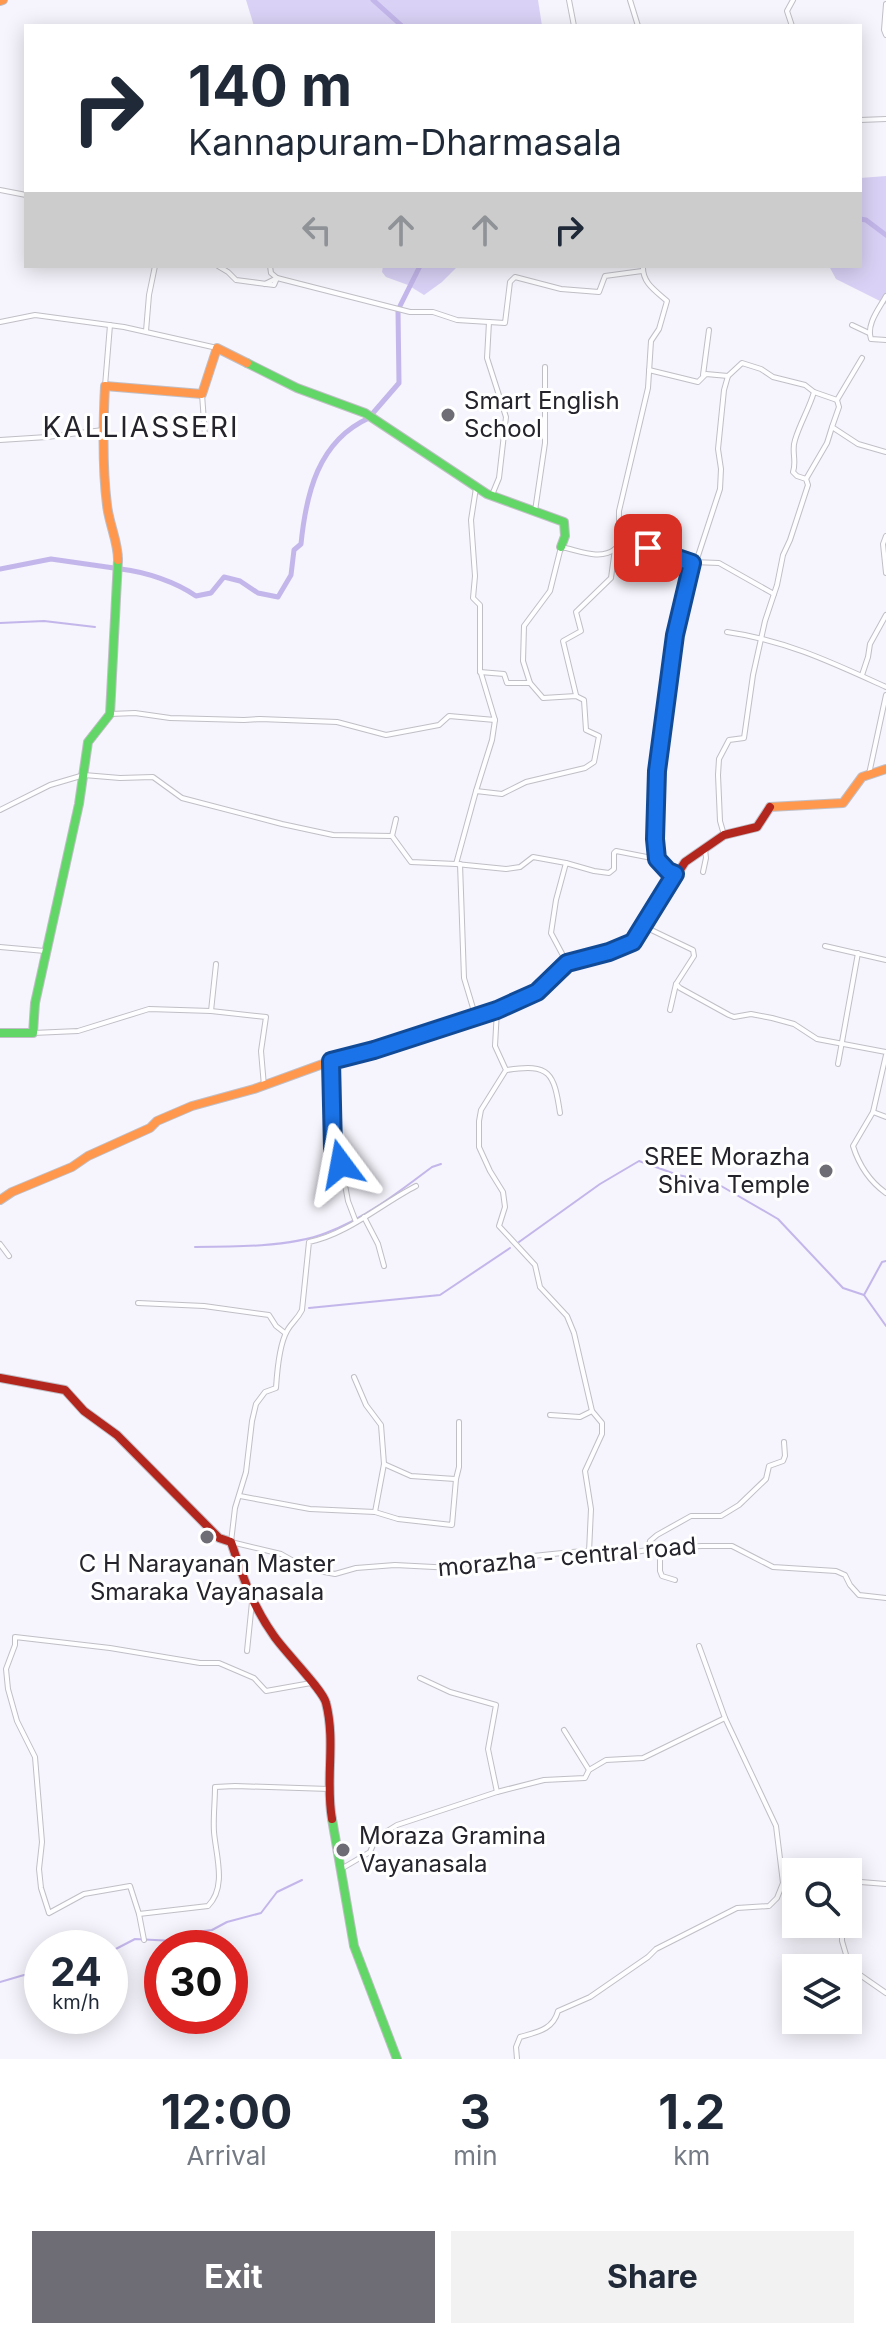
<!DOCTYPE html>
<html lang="en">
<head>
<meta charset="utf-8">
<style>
	body { margin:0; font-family:Inter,sans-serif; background:#f2f2f3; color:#1f2937; height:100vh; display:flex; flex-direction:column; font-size:30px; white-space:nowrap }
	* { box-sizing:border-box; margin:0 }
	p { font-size:26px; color:#747a83 }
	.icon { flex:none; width:44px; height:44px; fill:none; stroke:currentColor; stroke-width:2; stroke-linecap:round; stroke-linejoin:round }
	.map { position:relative; height:2059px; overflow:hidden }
	.details { display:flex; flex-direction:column; background:#fff; flex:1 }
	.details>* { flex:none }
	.guide { position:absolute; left:24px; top:24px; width:838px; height:244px; border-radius:0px; box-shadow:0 4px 20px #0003; background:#fff; color:#1f2937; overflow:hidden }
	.fabs { position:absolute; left:782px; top:1858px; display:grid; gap:16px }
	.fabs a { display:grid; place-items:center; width:80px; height:80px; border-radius:0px; background:#fff; box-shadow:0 4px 20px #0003; font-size:40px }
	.speed { position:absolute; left:24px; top:1930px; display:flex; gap:16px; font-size:40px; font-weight:700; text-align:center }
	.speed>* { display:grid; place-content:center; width:104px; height:104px; border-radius:50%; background:#fff; box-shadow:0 4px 20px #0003; line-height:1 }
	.speed small { font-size:20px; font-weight:400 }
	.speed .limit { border:12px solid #d22; background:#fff; color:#111 }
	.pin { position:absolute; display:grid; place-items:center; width:68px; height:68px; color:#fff; margin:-34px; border-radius:16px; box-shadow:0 4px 12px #0006 }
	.me { position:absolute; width:88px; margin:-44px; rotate:347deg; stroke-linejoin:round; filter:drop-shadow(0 0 6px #0008) }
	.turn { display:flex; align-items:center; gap:28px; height:168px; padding:0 32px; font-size:36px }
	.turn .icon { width:104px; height:104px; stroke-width:2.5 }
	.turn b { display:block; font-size:56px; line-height:68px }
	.lanes { display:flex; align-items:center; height:76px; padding:0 32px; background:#0003; justify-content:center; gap:40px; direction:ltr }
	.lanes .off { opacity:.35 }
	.eta { display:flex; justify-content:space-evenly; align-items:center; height:136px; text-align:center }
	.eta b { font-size:48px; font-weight:700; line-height:56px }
	.primary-button { display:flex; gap:16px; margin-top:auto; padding:16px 32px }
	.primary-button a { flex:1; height:92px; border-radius:0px; background:#6e6c74; color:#fff; font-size:32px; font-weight:700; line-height:92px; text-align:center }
	.primary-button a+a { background:#f2f2f3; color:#1f2937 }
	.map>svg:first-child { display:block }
	.green { fill:#dad2f6 }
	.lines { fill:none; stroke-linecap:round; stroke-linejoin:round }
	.stream { stroke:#c3b6ea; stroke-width:2 }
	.canal { stroke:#c3b6ea; stroke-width:5 }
	.street-casing { stroke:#c0bfc6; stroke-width:6 }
	.fast-casing { stroke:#c0bfc6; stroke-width:10 }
	.slow-casing { stroke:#c0bfc6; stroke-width:10 }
	.jam-casing { stroke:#c0bfc6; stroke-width:10 }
	.street { stroke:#fefdff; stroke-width:4 }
	.fast { stroke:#63d668; stroke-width:8 }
	.slow { stroke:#ff974d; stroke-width:8 }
	.jam { stroke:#b3261e; stroke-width:8 }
	.route-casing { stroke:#114b97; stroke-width:20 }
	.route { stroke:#1a73e8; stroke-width:14 }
	.poi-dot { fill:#6e6c74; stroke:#fff; stroke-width:3 }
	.labels { text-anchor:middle; stroke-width:6; stroke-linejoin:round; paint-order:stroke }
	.poi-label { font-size:24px; fill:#25232b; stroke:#fff; text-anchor:start }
	.street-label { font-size:24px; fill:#25232b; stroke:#fff }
	.quarter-label { font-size:28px; letter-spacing:2px; fill:#25232b; stroke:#fff }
</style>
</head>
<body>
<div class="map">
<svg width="886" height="2059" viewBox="0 0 886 2059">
	<rect width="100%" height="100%" fill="#f6f4fc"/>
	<!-- green -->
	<g class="green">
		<path d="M246 0H538L542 26H254Z"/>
		<path d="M886 176V304L836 279 829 266H860V178Z"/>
		<path d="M383 266H458L442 282 424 295 408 285 386 277 382 272Z"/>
	</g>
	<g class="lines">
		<!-- stream -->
		<g class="stream">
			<path d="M401 305 405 298"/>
			<path d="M0 623 44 621 95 627"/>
			<path d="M519 1242 600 1184 639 1161 678 1175 716 1183 778 1219 843 1288 864 1295 886 1326"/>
			<path d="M195 1247C232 1247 291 1247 326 1233 364 1219 399 1192 432 1167L441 1164"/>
			<path d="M864 1295 882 1262 886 1261"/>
			<path d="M309 1308 440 1295 510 1248"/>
			<path d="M110 1952 135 1939 174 1941 195 1932 212 1930 227 1922 261 1913 277 1892 302 1880"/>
			<path d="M0 1982 24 1975 34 1977 42 1973"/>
		</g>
		<!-- canal -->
		<g class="canal">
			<path d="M373 0 402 26"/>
			<path d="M860 219 866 220 886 235"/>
			<path d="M400 306 420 266"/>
			<path d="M373 413 399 383 398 310"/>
			<path d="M0 569 51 559 114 568"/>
			<path d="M121 569C146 572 176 582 196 596L211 593 224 577 240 581 258 593 278 597 291 575 294 550 301 544C306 494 318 441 369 418"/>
		</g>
		<!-- street casing -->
		<g class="street-casing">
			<g id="street">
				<path d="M569 0 574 26"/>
				<path d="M630 0 638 26"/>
				<path d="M886 4 884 30 886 35"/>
				<path d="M792 26 787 11 793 0"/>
				<path d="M860 120 886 119"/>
				<path d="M0 190 26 195"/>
				<path d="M218 266 228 272 236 280 274 285 277 278 410 312H433L457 320 505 323 510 282 515 277 561 289 599 292 605 276 642 271"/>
				<path d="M643 266C642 283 656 291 667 301L659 329 651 341 648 388 619 511C619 523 618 532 626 541L692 563 675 635 657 771 655 839 657 859 668 871 675 874"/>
				<path d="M265 284 277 278 271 273 270 266"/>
				<path d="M886 296C879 309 866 324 871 339L886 340"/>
				<path d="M0 322 35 315 124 327 217 348"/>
				<path d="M489 322 487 358 506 417 499 478 492 495"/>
				<path d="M852 325 869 333"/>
				<path d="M146 331 149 295 155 266"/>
				<path d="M649 370 698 382 706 374 728 376 742 363 761 369 773 377 805 385 814 392C809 409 800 423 795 440 791 451 797 461 793 472L797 476 806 479 808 485 790 540 783 555 777 585 765 621 753 675 744 738 729 740 719 759 718 775 720 821 724 835"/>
				<path d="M703 375 709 330"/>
				<path d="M105 386 110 325"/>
				<path d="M814 392 837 400 862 358"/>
				<path d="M202 394 205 436"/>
				<path d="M837 400 839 407 832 427 858 444 886 452"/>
				<path d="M0 440 47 437 103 430"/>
				<path d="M806 479 827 443 832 427"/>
				<path d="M535 511 545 443V367"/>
				<path d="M886 536 883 544 886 573"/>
				<path d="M693 562 719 563 774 594"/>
				<path d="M696 562 720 489 721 469 718 449 724 390 728 376"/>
				<path d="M727 632C785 640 833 663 886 687"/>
				<path d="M480 672 504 674 507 683H530L523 661 524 626 550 591 561 547C578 550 600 561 615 549 619 546 622 543 626 541"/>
				<path d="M862 675 868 657 870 644 886 615"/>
				<path d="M576 695 563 641 581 631 576 612 611 578 615 549"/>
				<path d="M110 714 135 713 170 718 244 720 260 719 337 722 386 735 439 725 449 716 495 720 480 670V605L473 598 475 576 471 520 476 488"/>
				<path d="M869 774 886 695"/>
				<path d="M476 791 492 740 495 720"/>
				<path d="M0 810 50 785 84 775 120 778 153 777 182 798 282 824 333 835 392 836 411 862 456 864 506 869 520 867 533 857 566 863"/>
				<path d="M392 836 396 819"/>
				<path d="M456 864 476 791 502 794 526 782 585 768 594 762 599 736 586 730 584 700 576 696 543 698 530 683"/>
				<path d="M460 864 464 978 476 1018"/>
				<path d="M703 872 706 858 705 849"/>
				<path d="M643 926 693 950 694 956 676 984 680 988 729 1015 734 1017 751 1014 772 1018 794 1024 817 1039 886 1052"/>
				<path d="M825 946 886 960"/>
				<path d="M0 947 45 951"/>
				<path d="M567 963 551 933 556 900 566 863 594 871 609 873 614 869V853L616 851 657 859"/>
				<path d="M497 1010 495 1046 506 1070 481 1110 479 1121V1147L490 1171 503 1192 505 1207 499 1226 535 1265 540 1287 567 1316 574 1333 592 1411 602 1423V1434L585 1471 591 1509 589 1552"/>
				<path d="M670 1010 676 984"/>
				<path d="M211 1011 216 964"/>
				<path d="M33 1033 78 1031 149 1009 211 1011 266 1017 261 1051 264 1086"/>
				<path d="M886 1055 873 1112 853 1146C859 1165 869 1181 886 1193"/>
				<path d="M331 1061 333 1149 341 1164 348 1201 356 1222"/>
				<path d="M838 1064 858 953"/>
				<path d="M507 1070C550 1063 554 1073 560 1113"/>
				<path d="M873 1112 886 1117"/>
				<path d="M416 1186C381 1204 348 1234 309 1242L302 1310C297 1320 291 1323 287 1331 279 1345 277 1372 276 1388L265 1392 256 1404 252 1421 246 1472 235 1508 231 1542 281 1554 308 1569 335 1574 356 1568 395 1565 473 1569 533 1556 572 1552 585 1551 604 1557 660 1548 702 1546H732L773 1567 836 1571 845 1575 850 1585 859 1595 886 1598"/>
				<path d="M364 1217 378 1244 384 1266"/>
				<path d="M0 1244 9 1256"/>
				<path d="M138 1303 204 1306 269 1315 276 1326 285 1333"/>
				<path d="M354 1377 366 1405 381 1425 384 1464 375 1512"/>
				<path d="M550 1415 580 1417 592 1411"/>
				<path d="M384 1464 411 1476 455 1479"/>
				<path d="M240 1496 310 1509 375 1512 398 1519 452 1525 456 1479 459 1467V1422"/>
				<path d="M660 1548V1571L662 1576 675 1580"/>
				<path d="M648 1550 650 1541 657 1535 691 1516H721L739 1505 766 1479 769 1466 783 1461 785 1456 784 1442"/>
				<path d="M699 1646 725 1718 776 1826 783 1883"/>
				<path d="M247 1651 252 1602"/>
				<path d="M420 1678 450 1692 496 1705 488 1749 497 1792"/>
				<path d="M564 1730 589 1770"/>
				<path d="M341 1869 370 1852 376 1838 397 1825 497 1792 544 1780 585 1778 589 1770 606 1760 643 1758 725 1718"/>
				<path d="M848 1881 886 1884"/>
				<path d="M139 1914 208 1906C227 1887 216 1856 214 1832 213 1818 215 1802 215 1787L235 1786 329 1789"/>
				<path d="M842 1924V1941L850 1968 886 1993"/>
				<path d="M144 1940 139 1914 130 1886 84 1894 49 1913 41 1888 39 1869 42 1842 35 1757 17 1721 8 1689 6 1669 15 1645V1637L110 1648 200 1663H219L254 1678 266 1691 311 1683"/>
				<path d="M517 2059 516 2047 520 2037C537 2032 553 2030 558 2011L590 1997 648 1957 656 1949 737 1908 769 1906 777 1898 783 1883H796"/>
			</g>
		</g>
		<!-- fast casing -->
		<g class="fast-casing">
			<g id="fast">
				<path d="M247 363 297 388 365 413 487 494 564 522 565 536 561 547"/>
				<path d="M0 1033H33L35 1003 79 804 88 742 110 714 118 560"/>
				<path d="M332 1819 354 1946 397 2059"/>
			</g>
		</g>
		<!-- slow casing -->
		<g class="slow-casing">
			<g id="slow">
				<path d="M0 1 3 0"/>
				<path d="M118 560C118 541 109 524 107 505 102 466 103 426 105 386L202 394 217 348 247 363"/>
				<path d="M770 807 843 803 862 777 886 769"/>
				<path d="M0 1200 12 1192 72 1167 88 1156 150 1128 157 1121 192 1106 254 1089 331 1061 424 1033"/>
			</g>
		</g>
		<!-- jam casing -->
		<g class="jam-casing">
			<g id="jam">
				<path d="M424 1033 476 1018 518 1001 537 992 567 963 609 952 633 942 685 862 724 835 757 827 770 807"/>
				<path d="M0 1378 65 1390 84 1411 117 1435 219 1538 231 1542C243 1577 252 1605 274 1636 284 1651 323 1690 326 1703 336 1742 325 1781 332 1819"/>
			</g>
		</g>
		<!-- street -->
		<use href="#street" class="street"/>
		<!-- fast -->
		<use href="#fast" class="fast"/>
		<!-- slow -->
		<use href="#slow" class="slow"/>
		<!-- jam -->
		<use href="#jam" class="jam"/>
	</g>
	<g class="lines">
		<!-- route casing -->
		<g class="route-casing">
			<path id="route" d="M341 1164 333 1149 331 1061 374 1050 497 1010 537 992 567 963 609 952 633 942 675 874 668 871 657 859 655 839 657 771 675 635 692 563 648 548"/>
		</g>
		<!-- route -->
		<use href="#route" class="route"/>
	</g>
	<!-- markers -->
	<g class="poi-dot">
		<circle cx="448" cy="415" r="8"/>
		<circle cx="826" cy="1171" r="8"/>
		<circle cx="207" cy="1537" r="8"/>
		<circle cx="343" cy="1850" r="8"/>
	</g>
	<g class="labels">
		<!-- poi labels -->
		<g class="poi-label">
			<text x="464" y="409">Smart English<tspan x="464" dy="28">School</tspan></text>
			<text x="810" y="1165" text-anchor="end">SREE Morazha<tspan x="810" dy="28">Shiva Temple</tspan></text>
			<text x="207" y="1572" text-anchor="middle">C H Narayanan Master<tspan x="207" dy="28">Smaraka Vayanasala</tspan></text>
			<text x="359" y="1844">Moraza Gramina<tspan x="359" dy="28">Vayanasala</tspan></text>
		</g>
		<!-- street labels -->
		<g class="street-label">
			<text transform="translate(567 1557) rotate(-5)" y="8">morazha - central road</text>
		</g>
		<!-- quarter labels -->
		<g class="quarter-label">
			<text x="141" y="437">KALLIASSERI</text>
		</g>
	</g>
</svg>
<div class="fabs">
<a><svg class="icon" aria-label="search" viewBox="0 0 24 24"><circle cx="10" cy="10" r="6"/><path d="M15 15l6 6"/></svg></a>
<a><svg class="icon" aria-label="layers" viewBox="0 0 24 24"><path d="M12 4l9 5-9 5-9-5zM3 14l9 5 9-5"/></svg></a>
</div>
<div class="speed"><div>24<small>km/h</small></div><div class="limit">30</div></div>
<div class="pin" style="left:648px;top:548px;background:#d93025"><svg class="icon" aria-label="arrive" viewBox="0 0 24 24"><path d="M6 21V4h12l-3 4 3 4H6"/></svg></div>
<svg class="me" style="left:341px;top:1164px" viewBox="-20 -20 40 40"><path d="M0-17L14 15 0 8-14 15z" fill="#1a73e8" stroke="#fff" stroke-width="4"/></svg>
<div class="guide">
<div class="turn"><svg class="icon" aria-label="right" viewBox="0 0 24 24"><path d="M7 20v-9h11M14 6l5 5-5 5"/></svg><div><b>140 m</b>Kannapuram-Dharmasala</div></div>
<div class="lanes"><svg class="icon off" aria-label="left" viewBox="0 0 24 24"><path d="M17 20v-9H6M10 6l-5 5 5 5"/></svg><svg class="icon off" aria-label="ahead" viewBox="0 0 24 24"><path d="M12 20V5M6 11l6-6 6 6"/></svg><svg class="icon off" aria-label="ahead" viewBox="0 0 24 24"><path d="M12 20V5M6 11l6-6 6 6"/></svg><svg class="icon" aria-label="right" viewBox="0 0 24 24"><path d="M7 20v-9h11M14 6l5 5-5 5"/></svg></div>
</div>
</div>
<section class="details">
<div class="eta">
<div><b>12:00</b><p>Arrival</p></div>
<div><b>3</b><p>min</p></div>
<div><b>1.2</b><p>km</p></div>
</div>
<div class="primary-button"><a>Exit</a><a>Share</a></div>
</section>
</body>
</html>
